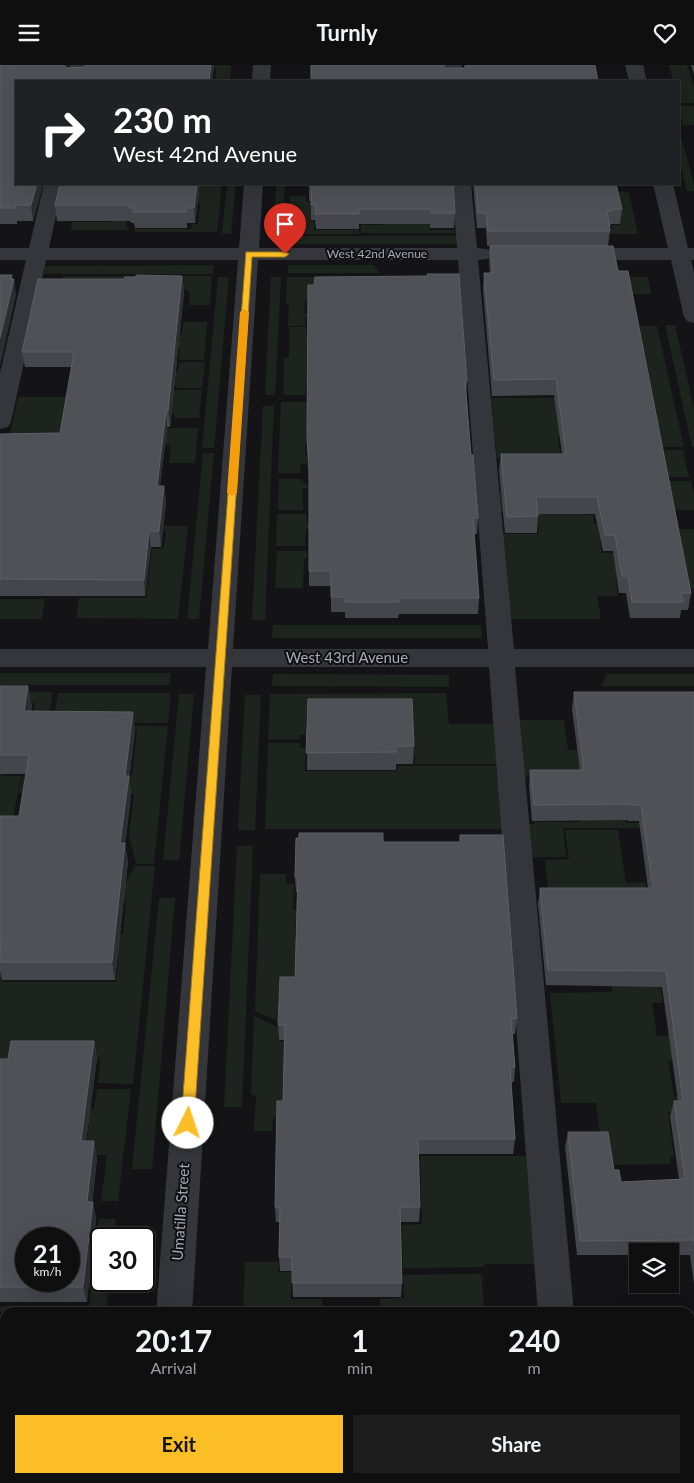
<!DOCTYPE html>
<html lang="en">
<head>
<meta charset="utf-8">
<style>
	body { margin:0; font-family:Lato,sans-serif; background:#1d1d1e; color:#f1f3f6; height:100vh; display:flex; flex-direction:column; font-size:19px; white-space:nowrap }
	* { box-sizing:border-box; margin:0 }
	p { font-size:16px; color:#9b9c9f }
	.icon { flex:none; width:28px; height:28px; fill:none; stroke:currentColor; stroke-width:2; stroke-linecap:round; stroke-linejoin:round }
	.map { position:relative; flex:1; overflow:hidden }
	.side { position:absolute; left:0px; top:1242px; width:695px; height:176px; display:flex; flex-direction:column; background:#0f0f10; border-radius:15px 15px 0 0; box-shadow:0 5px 20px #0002,0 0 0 1px #2f2f30 }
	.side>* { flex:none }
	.banner { position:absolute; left:15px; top:15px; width:665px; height:105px; border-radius:0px; box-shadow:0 5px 20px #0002,0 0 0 1px #2f2f30; background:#202124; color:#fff; overflow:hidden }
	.fabs { position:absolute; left:629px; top:1178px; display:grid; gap:10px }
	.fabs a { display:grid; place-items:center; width:50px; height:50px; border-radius:0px; background:#0f0f10; box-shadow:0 5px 20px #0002,0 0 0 1px #2f2f30; font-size:25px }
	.speed { position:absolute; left:15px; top:1162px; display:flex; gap:10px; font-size:25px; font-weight:700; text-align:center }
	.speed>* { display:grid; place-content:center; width:65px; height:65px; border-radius:50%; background:#0f0f10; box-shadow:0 5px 20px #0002,0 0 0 1px #2f2f30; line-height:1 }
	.speed small { font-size:12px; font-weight:400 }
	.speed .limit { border:2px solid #111; border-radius:8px; background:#fff; color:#111 }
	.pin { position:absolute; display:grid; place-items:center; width:42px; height:42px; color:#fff; margin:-51px -21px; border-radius:50% 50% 50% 0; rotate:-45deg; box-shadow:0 0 5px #0007 }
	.pin .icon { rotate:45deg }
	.me { position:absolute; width:55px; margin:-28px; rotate:4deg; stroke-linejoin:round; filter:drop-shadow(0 0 4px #0008) }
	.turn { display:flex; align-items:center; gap:18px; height:105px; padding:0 15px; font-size:22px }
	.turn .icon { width:65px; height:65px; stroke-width:2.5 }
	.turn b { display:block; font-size:35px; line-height:42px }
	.eta { display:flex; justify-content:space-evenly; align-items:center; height:85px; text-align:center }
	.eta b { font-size:30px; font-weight:700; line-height:35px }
	.primary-button { display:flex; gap:10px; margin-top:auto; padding:10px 15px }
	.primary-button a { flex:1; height:58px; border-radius:0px; background:#fcbe26; color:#111; font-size:20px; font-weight:700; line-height:58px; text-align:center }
	.primary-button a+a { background:#1d1d1e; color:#f1f3f6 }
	header { display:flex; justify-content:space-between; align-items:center; height:65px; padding:0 15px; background:#0f0f10; font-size:22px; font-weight:700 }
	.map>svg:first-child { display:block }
	.green { fill:#1c241d }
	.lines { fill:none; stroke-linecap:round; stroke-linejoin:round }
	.minor { fill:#35363b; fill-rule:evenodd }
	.wall { fill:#45464b }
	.shaded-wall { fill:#2d2e31 }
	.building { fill:#505157; stroke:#5d5f66; fill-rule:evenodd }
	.route { fill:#fcbe26; stroke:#a47c19 }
	.slow { fill:#f59e0b }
	.labels { text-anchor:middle; stroke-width:4; stroke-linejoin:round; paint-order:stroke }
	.far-street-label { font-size:12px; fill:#a5aab7; stroke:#0f0f11 }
	.street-label { font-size:15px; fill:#a5aab7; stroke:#0f0f11 }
</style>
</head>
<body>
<header><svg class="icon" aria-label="menu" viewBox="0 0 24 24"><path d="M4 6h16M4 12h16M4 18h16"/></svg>Turnly<svg class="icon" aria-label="heart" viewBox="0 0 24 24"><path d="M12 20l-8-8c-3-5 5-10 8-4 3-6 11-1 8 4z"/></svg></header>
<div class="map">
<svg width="694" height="1418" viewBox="0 0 694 1418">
	<rect width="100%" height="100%" fill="#141416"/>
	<!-- green -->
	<g class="green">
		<path d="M212 0H231L230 16H207H215L216 3H211Z"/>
		<path d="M669 0H687L694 23V38H679V16H673Z"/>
		<path d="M679 41H694V60H683Z"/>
		<path d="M679 63 694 120V126H687L679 95Z"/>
		<path d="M191 119H222L217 167H135V164H191L192 159H198L200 138H191Z"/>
		<path d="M227 119H236L231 169H222Z"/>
		<path d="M276 119H285L282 168H273Z"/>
		<path d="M617 127H629L638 169H556L555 164 612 163V160H620L617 143Z"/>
		<path d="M290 131H306V136L314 139 316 147H311L310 156H314V165H359V169H289Z"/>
		<path d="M383 145 429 157 430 165H455V168H361V160H383Z"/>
		<path d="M113 150 127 156 126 162H129L128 165H71L72 157H111Z"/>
		<path d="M291 171H456L457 179H290Z"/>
		<path d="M214 200 213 209H41L43 201Z"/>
		<path d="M288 200H374L379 208H288Z"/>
		<path d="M63 211H212L210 240H189L190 228 186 224 82 222 62 215Z"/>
		<path d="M218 212H229L214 383H202Z"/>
		<path d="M271 212H281L275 330H265Z"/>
		<path d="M287 212H318L314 234 305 235 304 248H312V252H305V261H288L289 239 286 238Z"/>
		<path d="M519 212H648L651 229H629Z"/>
		<path d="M183 257H207L204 295H179L180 283H172L174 270H182Z"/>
		<path d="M665 260H675L694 343V382H692Z"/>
		<path d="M634 261H657L684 382H657Z"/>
		<path d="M289 262H306V270H312L310 319H306L305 330H283L284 293 289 292Z"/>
		<path d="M179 297H205L202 323H178L166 314 171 306H178Z"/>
		<path d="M175 325H202L199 353H175L174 348 162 337 164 330H173Z"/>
		<path d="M18 332H102L83 364 7 384Z"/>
		<path d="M491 333H638L566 372H558L564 414 526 393H497Z"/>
		<path d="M281 337H308L316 368H306L305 391H316L315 399H301L300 408H278Z"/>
		<path d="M263 341H274L265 555H252Z"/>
		<path d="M162 363H198L195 398H169L171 380 154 381Z"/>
		<path d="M662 385H683L689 412H668Z"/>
		<path d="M203 388H214L199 554H187Z"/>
		<path d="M279 414H301L309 423H303V445H278Z"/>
		<path d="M665 416H691L694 431V445H671Z"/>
		<path d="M588 426 582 433 585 450H593L594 459H597L602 488H615L670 512 616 513 618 531H597L601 554H509L500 469H539L536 447H500L498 427Z"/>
		<path d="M277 449H306L307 459H352V464H306L305 481H276Z"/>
		<path d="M155 461H188L178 554 76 553 79 533H146L152 484 164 483 166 466H154Z"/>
		<path d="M664 464H694V523H686Z"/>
		<path d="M277 486H307V493L304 494 303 523H275Z"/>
		<path d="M0 534H45L42 554H0Z"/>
		<path d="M273 560H481L482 573H272Z"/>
		<path d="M0 608H171L169 620H0Z"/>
		<path d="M273 609 449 610V622L272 621Z"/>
		<path d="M607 609H694V621H601Z"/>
		<path d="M0 626 53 627 47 662H31L35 638H0Z"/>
		<path d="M58 628H171L168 658 53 657Z"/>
		<path d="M446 628 449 659H496L499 699H415L414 676 397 650H306V670H300V674L268 675 270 629Z"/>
		<path d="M179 629H194L179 795H163Z"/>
		<path d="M245 630H261L255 765H238Z"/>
		<path d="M518 655H564L568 685H613L606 712H524Z"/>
		<path d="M52 660 168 661 154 799H136L129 771 134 729 19 728 22 712H132L137 665 52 664Z"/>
		<path d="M268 678H300V683H305V706H397L398 701H500L505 764H265Z"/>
		<path d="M0 690H5L1 711H21L11 764 0 763Z"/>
		<path d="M619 714 626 758 694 757V763H563L566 792H530L527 759H535V757H581L576 719Z"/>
		<path d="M565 765H618L626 818 645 817 650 846 549 836 545 795 569 794Z"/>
		<path d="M237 781H253L242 1042H224Z"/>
		<path d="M135 801H155L133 1019 98 1018 100 993 11 992 0 1009V891H5L1 917H116L119 891 103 890 106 870 123 869 126 837H119L121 827Z"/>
		<path d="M260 809H286V819H294L293 844 296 845 294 926H279L278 956 255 946Z"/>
		<path d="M159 833H175L152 1104H132Z"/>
		<path d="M608 893 660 918 663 938H652L657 971H673L677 995 668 996 674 1031 686 1032 688 1046 668 1047 674 1092H670L671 1099 609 1100 601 1077 596 1038H561L550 928 612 927Z"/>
		<path d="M254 951 278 962V976H391V985L284 986 283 1031H391L277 1050V1052H273L272 1066H254L256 1031 251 1029Z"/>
		<path d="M97 1024H131L118 1136H101L107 1090H85L89 1061 25 1060 28 1043 94 1044Z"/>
		<path d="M420 1091H526L535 1199H484V1202L403 1203 402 1160 422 1159Z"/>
		<path d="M99 1154H116L114 1174H101V1216H109L106 1247H0V1241H89Z"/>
		<path d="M245 1197H279L278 1207H291V1234H322V1247H243Z"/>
		<path d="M482 1209 484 1247H380V1234L404 1233 403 1210Z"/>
	</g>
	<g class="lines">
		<!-- minor -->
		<g class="minor">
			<path d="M70 0H88L85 16H67Z"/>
			<path d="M253 0H271L270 16H252Z"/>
			<path d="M444 0H462L463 16H445Z"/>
			<path d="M625 0H643L647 16H629Z"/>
			<path d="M44 119H63L49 183H239L244 119H263L259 183H457L452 119H471L477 183 493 185 496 189 493 193 478 195 514 584H694V602H515L574 1248H538L489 602H232L192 1248H156L206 602H0V584H208L238 195H46L11 357 8 362 0 364V308L26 195H0V183H29ZM258 195H458L488 584H233Z"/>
			<path d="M653 119H673L688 183H694V195H691L694 208V258L687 256 684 252 671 195H576L569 193 566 189 569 185 576 183H668Z"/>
			<rect x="0" y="1304" width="5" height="34"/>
			<rect x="690" y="1304" width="4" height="34"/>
			<path d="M111 1414H149L148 1418H110Z"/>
			<rect x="515" y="1414" width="38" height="4"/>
		</g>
	</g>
	<!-- wall -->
	<g class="wall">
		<path d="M0 0H68V3L214 0 212 16H16V119H43L33 156H17V159H0Z"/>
		<path d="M691 0H694V9Z"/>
		<path d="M60 119H200L195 158H187V163H135L134 158H131L130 156H57L55 140Z"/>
		<path d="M309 119 455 148 454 163H430V159H359V164H316L315 155H311V136H309Z"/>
		<path d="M473 119H616L622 144 620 159H611L610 162V166L608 181 618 206 691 528 688 545H681L680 553H630L626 528H619L613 486H603L595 449H538L537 468H505L499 405 501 389H562L554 330 492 331 483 224 484 208H490L489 197 490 181H487L486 163H477Z"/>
		<path d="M182 211 184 227 170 362H167L160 421H164L166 437 161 482H151L145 531H0V369L60 368 72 302H25L22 287 124 214Z"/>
		<path d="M308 220 467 316 466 331 471 390 478 453 477 469H474L479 533 478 549H399L398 553H345V547H331V521H309V415L307 374Z"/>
		<path d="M0 621 32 640 31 646 135 666 129 715 131 730 125 779 128 797 115 915H2L0 906V751H19L26 709H0Z"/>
		<path d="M574 627H694V1220L690 1190H670V1186H638V1190H577L565 1082 568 1067 614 1105 621 1117 679 1114 670 1051 674 1036H678L662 922 546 920 538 839 540 823H648L639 756H628V755L532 756 529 721 530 705H580L572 644Z"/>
		<path d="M308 634 414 681 413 699H396V705H307Z"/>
		<path d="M460 770 517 953 515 969H512L515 1002 514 1017H511L515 1074 513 1089H418L420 1142 419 1157H401L402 1218 401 1232H293L292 1206H280L279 1192 280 1157H276L275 1142 283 1036 284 975H279L278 960 295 912 297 827H296L295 812 383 777H460Z"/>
		<path d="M94 976 97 993 86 1076 97 1093 92 1137 96 1153 87 1237H0V994H8Z"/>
	</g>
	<!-- shaded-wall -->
	<g class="shaded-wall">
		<path d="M64 0H68V1L65 16Z"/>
		<path d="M211 0H214L212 16H209Z"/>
		<path d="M37 119H43L33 156 31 140Z"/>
		<path d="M197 119H200L195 158 194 143Z"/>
		<path d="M12 210 13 217 14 214 16 230 0 301V273Z"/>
		<path d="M182 211 184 227 170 362 168 346Z"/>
		<path d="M166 346 167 362 158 437 157 421Z"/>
		<path d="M164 421 166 437 161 482 159 466Z"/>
		<path d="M149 466 151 482 145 531 144 515Z"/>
		<path d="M28 621 32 640 27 665 24 646Z"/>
		<path d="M133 647 135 666 129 715 131 730 125 779 128 797 115 915 112 897 125 711Z"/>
		<path d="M94 976 97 993 84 1093 81 1076Z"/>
		<path d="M94 1076 97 1093 91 1153 87 1137Z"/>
		<path d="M93 1137 96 1153 87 1237 83 1222Z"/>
		<rect x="7" y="1414" width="9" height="4"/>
	</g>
	<!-- building -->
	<g class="building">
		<path d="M0 0H64L65 3 85 2V0H211L209 16H16V119H37L31 140H15V143H0Z"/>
		<path d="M311 0H444V3H465V0H595L598 16H311Z"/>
		<path d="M60 119H197L194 143H186V147H133L134 143H129V140H55Z"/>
		<path d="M309 119H453L455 148H431V144H359V149H315L316 140H311L312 121H309Z"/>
		<path d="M476 119H616L622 144H612V146H607L610 166H488L486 148H478Z"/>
		<path d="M490 181H613L618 206H628L691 528H681L683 537H632L628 511H622L615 470H605L597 432H536L538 451 507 452 501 389H566L556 314 494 315 484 208H493Z"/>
		<path d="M427 209H459L467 316H465L471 390H473L478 453H473L479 533H399V537H345V532H331V506H309V404L307 374 308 220H314L315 212 428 211Z"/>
		<path d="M0 210H12L11 214H14L0 273Z"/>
		<path d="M136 210 182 211 168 346H166L157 421H164L159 466H149L144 515 0 514V369L60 368 74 287H22L38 214H124L125 212H136Z"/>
		<path d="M0 621H28L24 646 133 647 125 711H129L120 778H125L112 897H0V883L1 875H0V751H19L29 690H0Z"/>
		<path d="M574 627H694V1177V1175L580 1176 568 1067H608L614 1105H619L621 1117 685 1114 674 1036H683L666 906 548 905 540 823H653L641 740H631V739L534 740 530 705H584Z"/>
		<path d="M308 634H412L414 681H396V687L306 688Z"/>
		<path d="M299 768H383V777H460V770H503L517 953 511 954 515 1002H510L515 1074H418L420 1142H400L402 1218H292V1192H279L280 1142H275L277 1036H283L285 960H278L280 912H295L298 812H295L296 773H299Z"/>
		<path d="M11 976H94L81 1076H94L87 1137H93L83 1222H0V994H8ZM26 1174H69V1216H26Z"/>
		<path d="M0 1390H5V1414H7V1418H0Z"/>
		<path d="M690 1411H694V1418H558V1414H690Z"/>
		<rect x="206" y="1414" width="288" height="4"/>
	</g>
	<!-- route -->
	<path class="route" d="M246 187H285L289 189 285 192H252L194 1058 192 1063 188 1064 183 1063 181 1058Z"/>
	<!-- slow -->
	<path class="slow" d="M244 244 249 247 237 428 232 431 227 428 240 247Z"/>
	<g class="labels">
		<!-- far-street labels -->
		<g class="far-street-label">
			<text x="377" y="193">West 42nd Avenue</text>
		</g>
		<!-- street labels -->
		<g class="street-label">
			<text x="347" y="598">West 43rd Avenue</text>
			<text transform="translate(181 1147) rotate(-86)" y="5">Umatilla Street</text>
		</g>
	</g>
</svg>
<div class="fabs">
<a><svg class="icon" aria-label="layers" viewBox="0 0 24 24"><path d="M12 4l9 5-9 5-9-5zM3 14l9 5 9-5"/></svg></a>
</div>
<div class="speed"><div>21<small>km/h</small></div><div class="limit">30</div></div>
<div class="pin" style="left:285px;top:189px;background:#d93025"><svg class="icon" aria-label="arrive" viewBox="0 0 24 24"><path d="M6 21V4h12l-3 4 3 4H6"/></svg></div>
<svg class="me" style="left:188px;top:1058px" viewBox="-20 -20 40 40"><circle r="19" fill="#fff"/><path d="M0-13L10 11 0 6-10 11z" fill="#fcbe26"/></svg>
<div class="banner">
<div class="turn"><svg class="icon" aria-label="right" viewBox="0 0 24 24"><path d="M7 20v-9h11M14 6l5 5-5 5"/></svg><div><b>230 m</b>West 42nd Avenue</div></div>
</div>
<section class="side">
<div class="eta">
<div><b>20:17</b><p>Arrival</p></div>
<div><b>1</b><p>min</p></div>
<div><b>240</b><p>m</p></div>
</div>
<div class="primary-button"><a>Exit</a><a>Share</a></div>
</section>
</div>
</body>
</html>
